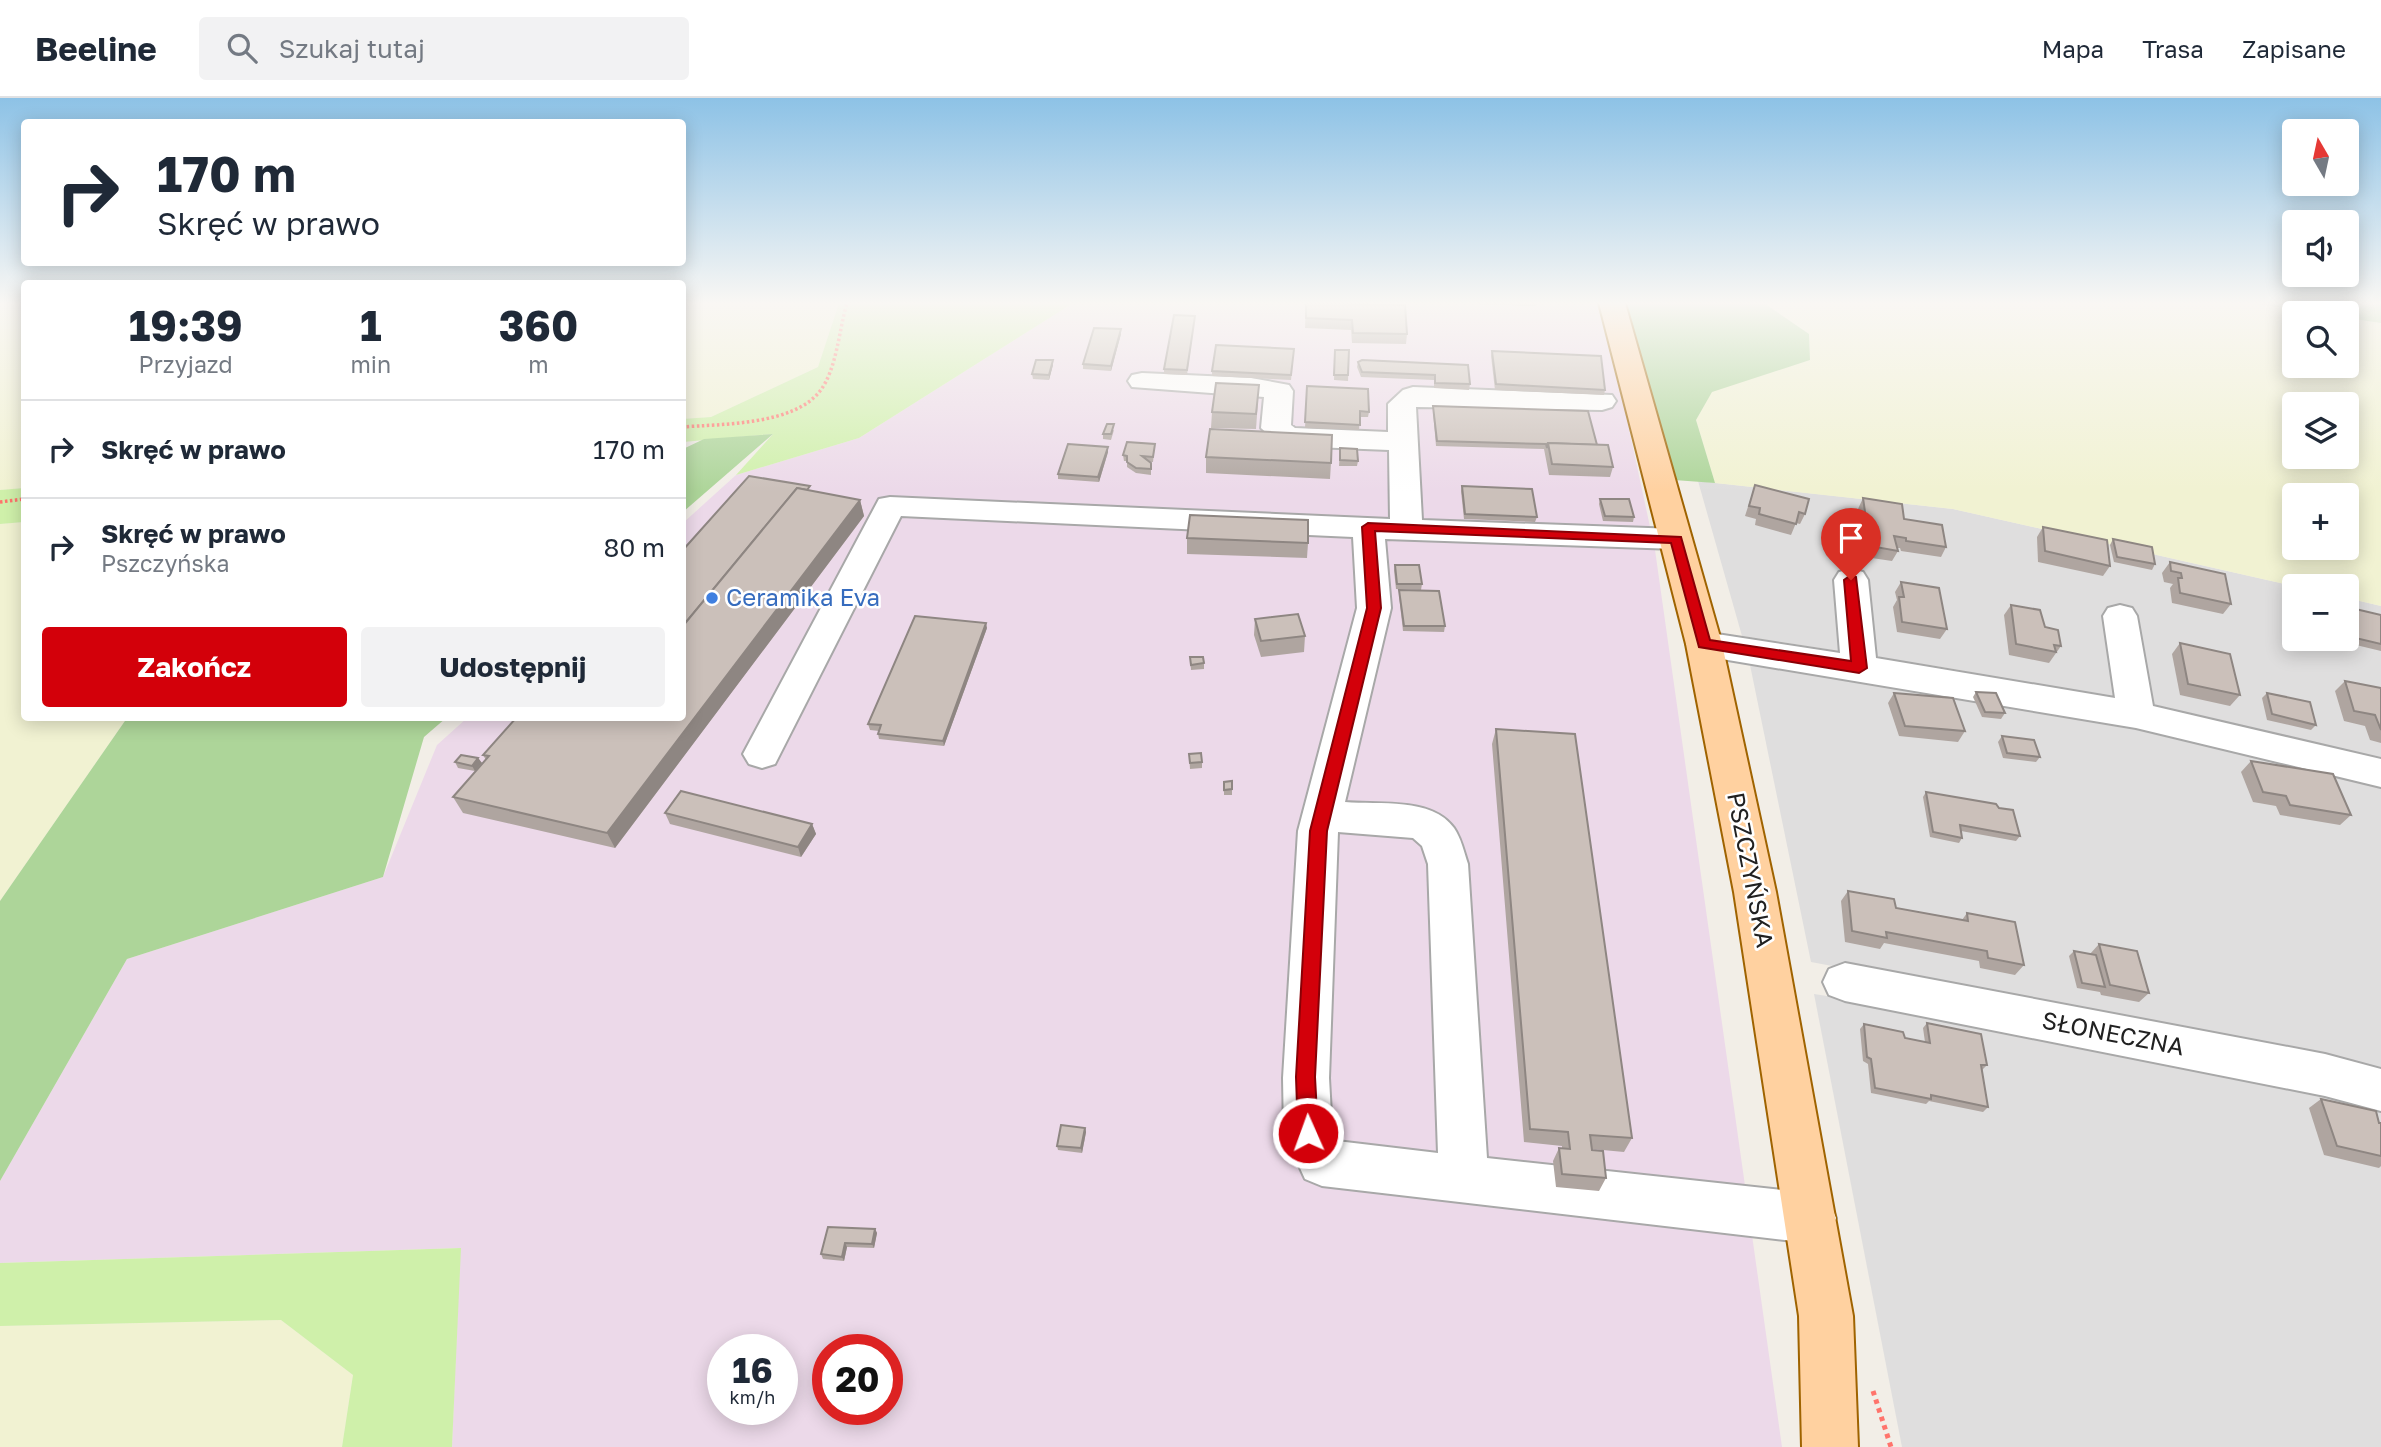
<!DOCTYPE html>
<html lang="pl">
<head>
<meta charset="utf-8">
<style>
	body { margin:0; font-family:"Golos Text",sans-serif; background:#f2f2f3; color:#1f2937; height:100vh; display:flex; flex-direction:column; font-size:26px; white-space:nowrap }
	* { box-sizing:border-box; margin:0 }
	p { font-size:23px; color:#747a83 }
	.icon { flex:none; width:38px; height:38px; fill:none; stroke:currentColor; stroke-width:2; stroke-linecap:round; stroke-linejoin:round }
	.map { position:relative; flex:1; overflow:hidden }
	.panel { position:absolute; left:21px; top:182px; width:665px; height:441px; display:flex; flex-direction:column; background:#fff; border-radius:7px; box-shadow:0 4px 18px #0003 }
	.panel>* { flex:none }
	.hud { position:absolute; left:21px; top:21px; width:665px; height:147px; border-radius:7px; box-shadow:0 4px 18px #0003; background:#fff; color:#1f2937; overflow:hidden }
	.needle { width:46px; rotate:351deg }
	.tools { position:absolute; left:2282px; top:21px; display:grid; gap:14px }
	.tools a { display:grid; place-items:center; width:77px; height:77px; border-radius:7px; background:#fff; box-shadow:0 4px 18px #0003; font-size:35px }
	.speed { position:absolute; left:707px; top:1236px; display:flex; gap:14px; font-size:35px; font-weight:700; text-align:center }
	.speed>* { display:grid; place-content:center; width:91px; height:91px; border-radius:50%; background:#fff; box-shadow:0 4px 18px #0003; line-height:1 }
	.speed small { font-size:18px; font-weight:400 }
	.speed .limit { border:10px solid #d22; background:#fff; color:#111 }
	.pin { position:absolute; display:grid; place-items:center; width:60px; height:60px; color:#fff; margin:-72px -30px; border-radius:50% 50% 50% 0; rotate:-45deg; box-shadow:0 0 7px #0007 }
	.pin .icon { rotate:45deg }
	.me { position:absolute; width:77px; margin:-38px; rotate:358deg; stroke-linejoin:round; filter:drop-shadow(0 0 5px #0008) }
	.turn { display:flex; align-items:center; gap:24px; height:147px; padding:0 21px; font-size:32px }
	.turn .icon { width:91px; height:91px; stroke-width:2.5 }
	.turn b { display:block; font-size:49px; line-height:60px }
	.eta { display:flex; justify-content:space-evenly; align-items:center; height:119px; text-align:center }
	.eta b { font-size:42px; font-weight:700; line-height:49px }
	.primary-button { display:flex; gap:14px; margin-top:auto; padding:14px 21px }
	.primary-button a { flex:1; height:80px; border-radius:7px; background:#d3000a; color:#fff; font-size:28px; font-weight:700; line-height:80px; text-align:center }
	.primary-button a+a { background:#f2f2f3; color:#1f2937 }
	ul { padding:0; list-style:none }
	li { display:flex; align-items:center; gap:21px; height:98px; padding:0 21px; border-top:2px solid #e0e1e3 }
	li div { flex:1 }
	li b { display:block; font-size:26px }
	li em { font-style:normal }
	header { display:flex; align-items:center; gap:42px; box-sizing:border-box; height:98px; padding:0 35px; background:#fff; border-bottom:2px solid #e0e1e3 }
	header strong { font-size:33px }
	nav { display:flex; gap:38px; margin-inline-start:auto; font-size:24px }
	.search { width:490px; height:63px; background:#f2f2f3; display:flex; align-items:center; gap:18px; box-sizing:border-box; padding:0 24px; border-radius:7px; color:#747a83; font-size:26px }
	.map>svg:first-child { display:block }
	.residential { fill:#dfdede }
	.industrial { fill:#ecd9e9; fill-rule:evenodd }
	.farmland { fill:#f1f2d2; fill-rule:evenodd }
	.grass { fill:#cff0aa }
	.forest { fill:#add599 }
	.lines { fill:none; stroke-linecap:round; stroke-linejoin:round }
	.minor-casing { stroke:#a8a8a8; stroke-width:4 }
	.major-casing { stroke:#9f6300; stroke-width:4 }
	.path-far1 { stroke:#ff746c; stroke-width:3.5; stroke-dasharray:2.5 2.5; stroke-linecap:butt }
	.path { stroke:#ff746c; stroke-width:5; stroke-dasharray:4.5 4.5; stroke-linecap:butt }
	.minor { fill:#fff; fill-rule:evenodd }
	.major { fill:#ffd1a0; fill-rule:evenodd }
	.wall { fill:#afa5a0 }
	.shaded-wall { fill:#8e8682 }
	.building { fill:#cbc0ba; stroke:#8e8682; stroke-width:2 }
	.route { fill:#d3000a; stroke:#890006; stroke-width:2 }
	.shop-dot { fill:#3f7fe0; stroke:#fff; stroke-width:2.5 }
	.labels { text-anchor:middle; stroke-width:5; stroke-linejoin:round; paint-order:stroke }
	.shop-label { font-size:24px; fill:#366cbe; stroke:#fff; text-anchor:start }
	.street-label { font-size:24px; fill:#212121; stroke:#fff }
</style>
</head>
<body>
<header>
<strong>Beeline</strong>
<div class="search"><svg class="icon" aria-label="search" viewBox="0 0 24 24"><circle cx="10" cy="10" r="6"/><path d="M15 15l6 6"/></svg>Szukaj tutaj</div>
<nav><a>Mapa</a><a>Trasa</a><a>Zapisane</a></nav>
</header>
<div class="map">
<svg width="2381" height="1349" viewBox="0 0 2381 1349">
	<rect width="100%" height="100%" fill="#f2eee7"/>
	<!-- residential -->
	<g class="residential">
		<path d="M1698 383 1953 411 2294 488V541H2347V500L2381 508V664L1960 572 1742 538Z"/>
		<path d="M1750 567 1968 595 2190 637 2381 682V980L2233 943 1811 864Z"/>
		<path d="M1814 896 1924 913 2292 988 2381 1011V1349H1902Z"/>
	</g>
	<!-- industrial -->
	<path class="industrial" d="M1073 205H1599L1606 224 1655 452 1782 1349H452L460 1150 0 1165V1083L127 861 383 779 437 647 467 620H682L683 425 736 377 859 340ZM723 1251H782V1311H723ZM828 1251H887V1311H828Z"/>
	<!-- farmland -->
	<g class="farmland">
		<path d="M0 205H24V390L0 392Z"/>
		<path d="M683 205H839L818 269 711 319 683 321Z"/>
		<path d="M1764 205H2252L2318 215H2294V268H2347V220L2381 225V508L2347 500V488H2294L1953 411 1715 385 1696 322 1712 293 1810 262 1809 236ZM2294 306H2347V359H2294ZM2294 397H2347V450H2294Z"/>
		<path d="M24 424V620H127L0 803V426Z"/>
		<path d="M281 1222 353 1277 342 1349H0V1228Z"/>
	</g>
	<!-- grass -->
	<g class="grass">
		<path d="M839 205H1073L859 340 736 377 773 336 683 344 682 321 711 319 818 269Z"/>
		<path d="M24 390V424L0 426V392Z"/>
		<path d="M461 1150 452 1349H342L353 1277 281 1222 0 1228V1165Z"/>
	</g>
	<!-- forest -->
	<g class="forest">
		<path d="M1625 205H1764L1809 236 1810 262 1712 294 1696 322 1715 385 1674 382Z"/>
		<path d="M2252 205H2381V225L2347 220V215H2318Z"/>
		<path d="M773 336 683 414V415V351L704 341Z"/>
		<path d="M127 620H446L424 639 383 779 127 861 0 1083V803Z"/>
	</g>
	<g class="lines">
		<!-- minor casing -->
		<g class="minor-casing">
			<g id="minor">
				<path d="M1142 275 1251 280 1289 287 1293 293 1291 327 1295 330 1388 334V306L1403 292 1413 289 1612 297 1616 303 1612 309 1602 312 1416 309 1422 422 1676 431 1687 434 1692 441 1687 448 1676 451 1385 441 1391 510 1345 704C1379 707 1432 699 1454 730 1461 740 1464 754 1468 766L1487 1060 1811 1095 1829 1103 1836 1120 1829 1137 1811 1145 1322 1088 1305 1081 1284 1035 1283 980 1298 733 1357 510 1353 439 901 418 775 666 762 670 749 666 743 656 879 401 890 399 1390 421 1389 352 1288 348 1278 345 1261 330 1264 299 1132 289 1128 283 1132 277ZM1338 734 1413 740 1422 748 1428 766 1438 1055 1337 1043 1332 1034 1329 980Z"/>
				<path d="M1851 471 1863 474 1868 482 1876 560 2115 600 2103 518 2108 510 2120 507 2132 510 2137 518 2153 608 2381 661V689L2136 630 1704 558 1692 554 1686 546 1692 538 1704 534 1840 555 1834 482 1839 474Z"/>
				<path d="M1845 865 2325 956 2381 971V1013L2325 998 1845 903 1829 897 1823 884 1829 871Z"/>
			</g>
		</g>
		<!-- major casing -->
		<g class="major-casing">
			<path id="major" d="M1599 205H1625L1722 546 1776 794 1853 1218 1858 1349H1802L1799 1218 1734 794 1686 546Z"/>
		</g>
		<!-- path-far1 -->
		<g class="path-far1">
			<path d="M682 329C722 326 794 327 820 293 837 271 839 231 847 205"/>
			<path d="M0 404 24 401"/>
		</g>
		<!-- path -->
		<path class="path" d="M1873 1293 1891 1349"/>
		<!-- minor -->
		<use href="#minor" class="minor"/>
		<!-- major -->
		<use href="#major" class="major"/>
	</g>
	<!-- wall -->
	<g class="wall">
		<path d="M1306 205 1407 236 1406 246 1352 245 1351 232 1305 230Z"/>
		<path d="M1452 205H1537L1536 208Z"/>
		<path d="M1195 218 1187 277 1164 276V271Z"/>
		<path d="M1121 236 1111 273 1083 271V266Z"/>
		<path d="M1294 251 1291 282 1212 278V273Z"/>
		<path d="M1335 252H1349L1348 283 1334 282Z"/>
		<path d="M1492 253 1605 292 1604 297 1495 292 1491 258Z"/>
		<path d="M1358 264 1468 267 1470 286 1469 292 1434 290V282L1361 279 1357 269Z"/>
		<path d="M1053 267 1049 282 1033 281 1032 276Z"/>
		<path d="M1307 288 1369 314 1368 319H1360L1359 332 1305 330Z"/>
		<path d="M1258 303 1256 331 1211 330 1212 314Z"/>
		<path d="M1433 308 1597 347 1613 369 1610 379 1549 377 1544 351 1436 348 1433 314Z"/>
		<path d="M1114 332 1111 342 1103 341V336Z"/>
		<path d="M1155 346 1153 364H1150L1151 365V377L1136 375 1127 369V363H1124L1123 357Z"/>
		<path d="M1108 349V354L1099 384 1058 381V376Z"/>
		<path d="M1340 350 1358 363 1357 368H1339Z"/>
		<path d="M1206 359 1331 365 1330 381 1206 375Z"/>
		<path d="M1755 387 1805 416 1800 426 1796 425 1791 437 1755 427 1756 421 1745 418Z"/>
		<path d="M1462 388 1537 419 1535 424 1464 421 1461 393Z"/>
		<path d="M811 393 860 402 864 418 615 750 463 715 453 699 486 662 483 657 682 620Z"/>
		<path d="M1863 400 1904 421 1946 449 1941 459 1901 453 1900 450H1897L1898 453 1892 463 1865 459 1858 411Z"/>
		<path d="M1600 401 1634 419 1633 424 1603 423 1599 406Z"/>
		<path d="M2043 429 2110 468 2103 478 2038 464 2037 439Z"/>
		<path d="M1187 440 1308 445 1307 460 1187 456Z"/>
		<path d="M2113 441 2155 466 2152 472 2114 464 2110 447Z"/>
		<path d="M2170 464 2231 506 2223 516 2172 505 2170 490 2173 486 2164 484 2162 475Z"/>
		<path d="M1395 467 1422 486 1421 492 1396 491 1394 472Z"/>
		<path d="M1901 484 1947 531 1940 541 1897 534 1893 509 1897 502 1895 494Z"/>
		<path d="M1399 492 1445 528 1444 534 1403 533 1399 498Z"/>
		<path d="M2011 507 2045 529 2061 548 2049 565 2009 557 2004 517Z"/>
		<path d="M2347 509 2381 517V553L2331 541H2347Z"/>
		<path d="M1255 521 1305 538 1304 554 1261 559 1254 537Z"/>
		<path d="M987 530 944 648 879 641 878 636 879 633 870 632 868 626Z"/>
		<path d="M2180 545 2240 597 2230 608 2180 597 2172 556Z"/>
		<path d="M1190 559 1204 565V571L1191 572Z"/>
		<path d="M2345 583 2381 590V645L2370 642 2365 628 2344 623 2335 593Z"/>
		<path d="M1976 594 2005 615 2001 621 1982 619 1973 599Z"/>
		<path d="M1894 595 1965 633 1958 644 1899 638 1888 605Z"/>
		<path d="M2267 595 2316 627 2311 632 2267 622 2262 600Z"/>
		<path d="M1496 631 1632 1040 1624 1054 1592 1051 1606 1080 1599 1093 1556 1089 1553 1063 1559 1050H1562V1048L1524 1044 1492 646Z"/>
		<path d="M2002 638 2040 659 2036 664 2003 660 1998 644Z"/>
		<path d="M1189 656 1202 664V670L1190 671Z"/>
		<path d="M478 660 482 665 475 673 458 670 455 664Z"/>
		<path d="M2251 663 2351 717 2340 727 2280 717 2276 708 2253 704 2241 674Z"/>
		<path d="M1232 683V697H1224V684Z"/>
		<path d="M1926 694 2020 738 2016 743 1961 733 1962 740 1959 745 1930 739 1923 699Z"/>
		<path d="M665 715 812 726 816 736 801 759 670 726Z"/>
		<path d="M1848 793 1896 810 1962 822 1967 815 2024 867 2015 877 1980 870 1979 863 1884 845 1880 851 1845 844 1841 803Z"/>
		<path d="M2099 846 2149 895 2139 904 2101 897 2100 894 2077 890 2069 858 2074 853 2090 856Z"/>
		<path d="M1927 925 1987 967 1982 972 1988 1009 1983 1014 1929 1003 1926 1006 1871 995 1868 966 1863 963 1860 931 1864 926 1905 940 1925 944 1923 930Z"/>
		<path d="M2321 1001 2381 1025V1068L2379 1070 2324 1057 2309 1010Z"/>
		<path d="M1085 1030 1086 1034 1082 1055 1058 1052 1057 1048Z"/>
		<path d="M875 1131 877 1135 874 1150 847 1149 844 1163 823 1161 821 1156Z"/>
	</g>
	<!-- shaded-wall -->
	<g class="shaded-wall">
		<path d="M1121 231V236L1111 273V268Z"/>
		<path d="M1053 262V267L1049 282V277Z"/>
		<path d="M1108 349V354L1099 384 1098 379Z"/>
		<path d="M860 402 864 418 615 750 607 735Z"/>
		<path d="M986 525 987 530 944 648 943 643Z"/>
		<path d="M478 660 482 665 475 673 472 668Z"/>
		<path d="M812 726 816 736 801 759 798 749Z"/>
		<path d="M1085 1030 1086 1034 1082 1055 1081 1050Z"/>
		<path d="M875 1131 877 1135 874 1150 872 1146Z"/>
		<path d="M845 1145 847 1149 844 1163 842 1159Z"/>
	</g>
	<!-- building -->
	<g class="building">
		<path d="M1306 205 1405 207 1407 236 1353 235 1352 222 1306 220Z"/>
		<path d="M1174 217 1195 218 1187 272 1164 271Z"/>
		<path d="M1094 230 1121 231 1111 268 1083 266Z"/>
		<path d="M1216 247 1294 251 1291 277 1212 273Z"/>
		<path d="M1335 252H1349L1348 277H1334Z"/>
		<path d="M1492 253 1601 258 1605 292 1496 286Z"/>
		<path d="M1036 262H1053L1049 277 1032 276Z"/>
		<path d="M1362 262 1468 267 1470 286 1435 285V277L1362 274 1358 264Z"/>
		<path d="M1216 285 1259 287 1256 316 1212 314Z"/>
		<path d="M1307 288 1368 291 1369 314 1360 313V327L1305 324Z"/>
		<path d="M1433 308 1588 313 1597 347 1548 345 1547 350 1546 346 1437 343Z"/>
		<path d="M1107 326H1114L1111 336H1103Z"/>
		<path d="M1210 331 1332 337 1331 365 1206 359Z"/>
		<path d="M1127 344 1155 346 1153 359 1142 358 1151 365V371L1136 370 1127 364V358L1123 357Z"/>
		<path d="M1548 345 1608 347 1613 369 1552 366Z"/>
		<path d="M1068 346 1108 349 1098 379 1058 376Z"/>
		<path d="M1340 350 1357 351 1358 363 1340 362Z"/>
		<path d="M749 378 810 388 807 392 797 390 682 529V453Z"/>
		<path d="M1755 387 1809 401 1805 416 1799 414 1796 426 1759 416 1760 410 1749 408Z"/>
		<path d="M1462 388 1532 391 1537 419 1465 416Z"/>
		<path d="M797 390 860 402 607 735 453 699 489 658 483 657 516 620H682V529Z"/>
		<path d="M1863 400 1902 406 1904 421 1942 427 1946 449 1906 443V440L1894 438 1898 453 1870 448Z"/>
		<path d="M1600 401H1629L1634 419 1605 418Z"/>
		<path d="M1190 417 1308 422V445L1187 440Z"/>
		<path d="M2043 429 2107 442 2110 468 2045 453Z"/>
		<path d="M2113 441 2152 449 2155 466 2117 459Z"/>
		<path d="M2170 464 2225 476 2231 506 2180 495 2178 480H2182L2181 475 2171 473Z"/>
		<path d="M1395 467H1419L1422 486H1397Z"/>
		<path d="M1901 484 1939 490 1947 531 1902 524 1899 499H1904Z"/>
		<path d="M1399 492 1439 493 1445 528H1404Z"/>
		<path d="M2011 507 2040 512 2045 529 2058 532 2061 548 2054 547 2056 554 2016 546Z"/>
		<path d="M2347 509 2381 517V546L2347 538Z"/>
		<path d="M1298 516 1305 538 1261 543 1255 521Z"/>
		<path d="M915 518 986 525 943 643 878 636 881 627 868 626Z"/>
		<path d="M2180 545 2230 556 2240 597 2188 586Z"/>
		<path d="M1190 559H1203L1204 565 1191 567Z"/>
		<path d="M2345 583 2381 590V632L2375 617 2354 613Z"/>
		<path d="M1976 594 1996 595 2005 615 1985 614Z"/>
		<path d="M1894 595 1953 600 1965 633 1905 628Z"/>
		<path d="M2267 595 2310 604 2316 627 2272 616Z"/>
		<path d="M1496 631 1575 636 1632 1040 1590 1037 1592 1052 1603 1053 1606 1080 1562 1076 1559 1050 1570 1051 1568 1034 1530 1031Z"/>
		<path d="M2002 638 2034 642 2040 659 2007 655Z"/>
		<path d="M1201 655 1202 664 1190 665 1189 656Z"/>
		<path d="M461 657 478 660 472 668 455 664Z"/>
		<path d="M2251 663 2333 676 2351 717 2290 707 2286 698 2263 694Z"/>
		<path d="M1232 683V691L1224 692V684Z"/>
		<path d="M681 693 812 726 798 749 665 715Z"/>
		<path d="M1926 694 1996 706 1999 710 2013 712 2020 738 1960 727 1962 740 1933 734Z"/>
		<path d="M1848 793 1894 801 1896 810 1968 823 1967 815 2015 824 2024 867 1988 860 1987 853 1886 834 1887 840 1852 833Z"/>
		<path d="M2099 846 2137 853 2149 895 2110 887Z"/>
		<path d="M2074 853 2096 857 2105 889 2082 885Z"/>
		<path d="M1927 925 1981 936 1987 967H1981L1988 1009 1931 997V1001L1875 990 1871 961 1867 959 1864 926 1903 934 1905 940 1930 945Z"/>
		<path d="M2321 1001 2376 1013 2379 1025H2381V1058L2337 1048Z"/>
		<path d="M1061 1027 1085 1030 1081 1050 1057 1048Z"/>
		<path d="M828 1129 875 1131 872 1146 845 1145 842 1159 821 1156Z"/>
	</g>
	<!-- sky -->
	<linearGradient id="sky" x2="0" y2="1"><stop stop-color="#8dc2e6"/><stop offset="0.52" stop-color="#f9f7f4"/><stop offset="1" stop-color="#f9f7f4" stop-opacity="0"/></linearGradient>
	<rect width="2381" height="394" fill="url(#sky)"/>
	<!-- route -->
	<path class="route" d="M1368 425 1681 439 1710 542 1851 563 1844 482 1851 477 1856 479 1867 570 1859 575 1699 549 1671 445 1375 433 1381 510 1327 733 1315 979 1318 1035 1315 1041 1308 1044 1301 1041 1298 1035 1296 979 1310 733 1367 510 1362 429Z"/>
	<!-- markers -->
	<circle class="shop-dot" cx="712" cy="500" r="7"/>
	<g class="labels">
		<!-- shop labels -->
		<g class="shop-label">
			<text x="726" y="508">Ceramika Eva</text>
		</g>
		<!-- street labels -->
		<g class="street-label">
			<text transform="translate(1750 772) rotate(79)" y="8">PSZCZYŃSKA</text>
			<text transform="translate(2113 936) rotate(11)" y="8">SŁONECZNA</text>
		</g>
	</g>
</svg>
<div class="tools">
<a><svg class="needle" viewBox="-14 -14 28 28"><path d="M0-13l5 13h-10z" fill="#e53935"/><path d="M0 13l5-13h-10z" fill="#747a83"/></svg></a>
<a><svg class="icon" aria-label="sound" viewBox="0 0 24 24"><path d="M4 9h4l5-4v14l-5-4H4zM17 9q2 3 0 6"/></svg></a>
<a><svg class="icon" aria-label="search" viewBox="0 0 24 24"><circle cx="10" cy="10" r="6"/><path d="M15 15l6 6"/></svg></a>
<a><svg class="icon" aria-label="layers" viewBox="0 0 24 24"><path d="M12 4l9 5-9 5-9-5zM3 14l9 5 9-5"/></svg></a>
<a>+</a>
<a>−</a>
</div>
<div class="speed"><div>16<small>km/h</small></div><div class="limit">20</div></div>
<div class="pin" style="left:1851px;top:482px;background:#d93025"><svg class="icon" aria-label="arrive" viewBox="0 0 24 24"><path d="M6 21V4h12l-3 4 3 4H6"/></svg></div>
<svg class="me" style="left:1308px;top:1035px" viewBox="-20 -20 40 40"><circle r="17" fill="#d3000a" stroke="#fff" stroke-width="3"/><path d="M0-11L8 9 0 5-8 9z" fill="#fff"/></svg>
<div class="hud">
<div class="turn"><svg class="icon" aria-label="right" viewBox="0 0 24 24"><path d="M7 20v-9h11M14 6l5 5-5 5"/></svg><div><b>170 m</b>Skręć w prawo</div></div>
</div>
<section class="panel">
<div class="eta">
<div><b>19:39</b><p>Przyjazd</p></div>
<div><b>1</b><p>min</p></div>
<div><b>360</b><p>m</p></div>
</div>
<ul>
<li><svg class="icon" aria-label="right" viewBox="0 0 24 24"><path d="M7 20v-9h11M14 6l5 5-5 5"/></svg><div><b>Skręć w prawo</b></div><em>170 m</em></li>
<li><svg class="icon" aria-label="right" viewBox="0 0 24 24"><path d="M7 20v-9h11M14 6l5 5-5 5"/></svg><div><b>Skręć w prawo</b><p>Pszczyńska</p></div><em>80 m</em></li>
</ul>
<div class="primary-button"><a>Zakończ</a><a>Udostępnij</a></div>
</section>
</div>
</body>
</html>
